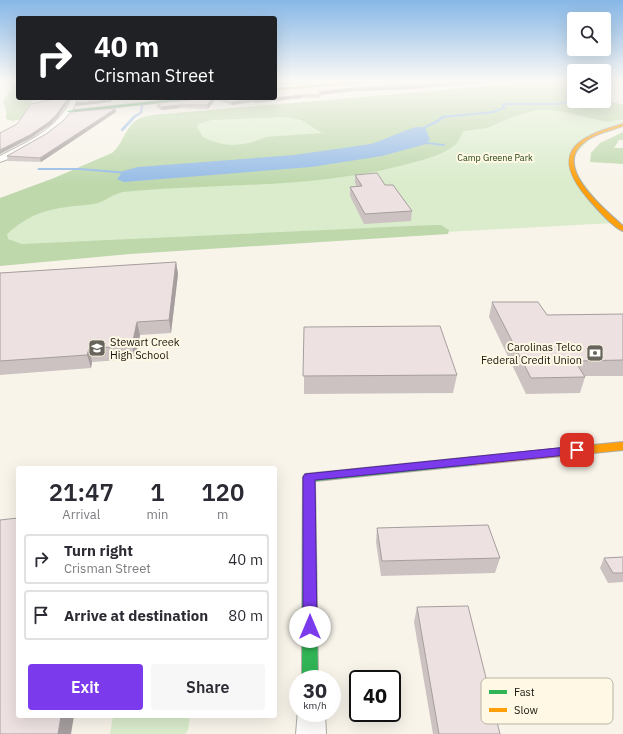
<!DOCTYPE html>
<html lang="en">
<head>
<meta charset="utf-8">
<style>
	body { margin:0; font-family:"IBM Plex Sans",sans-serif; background:#f7f7f7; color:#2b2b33; height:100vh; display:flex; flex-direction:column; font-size:15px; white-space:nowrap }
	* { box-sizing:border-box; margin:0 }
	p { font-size:13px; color:#7c7c81 }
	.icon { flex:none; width:22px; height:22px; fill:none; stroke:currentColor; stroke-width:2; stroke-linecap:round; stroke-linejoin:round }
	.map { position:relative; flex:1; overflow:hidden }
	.details { position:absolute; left:16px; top:466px; width:261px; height:252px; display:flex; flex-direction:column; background:#fff; border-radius:4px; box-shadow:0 4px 16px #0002 }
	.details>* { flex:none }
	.top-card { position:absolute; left:16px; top:16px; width:261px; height:84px; border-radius:4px; box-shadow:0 4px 16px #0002; background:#202124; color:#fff; overflow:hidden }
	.buttons { position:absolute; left:567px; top:12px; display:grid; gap:8px }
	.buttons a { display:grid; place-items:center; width:44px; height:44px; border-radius:4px; background:#fff; box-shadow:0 4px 16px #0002; font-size:20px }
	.speed { position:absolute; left:289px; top:670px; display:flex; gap:8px; font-size:20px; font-weight:700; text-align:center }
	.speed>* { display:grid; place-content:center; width:52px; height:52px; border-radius:50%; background:#fff; box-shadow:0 4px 16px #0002; line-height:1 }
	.speed small { font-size:10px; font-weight:400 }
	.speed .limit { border:2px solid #111; border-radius:6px; background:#fff; color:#111 }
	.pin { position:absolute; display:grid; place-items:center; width:34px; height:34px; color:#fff; margin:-17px; border-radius:8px; box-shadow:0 2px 6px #0006 }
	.me { position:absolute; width:44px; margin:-22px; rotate:0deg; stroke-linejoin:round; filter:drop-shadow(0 0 3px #0008) }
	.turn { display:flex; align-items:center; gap:14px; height:84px; padding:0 12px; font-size:18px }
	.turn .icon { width:52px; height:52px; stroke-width:2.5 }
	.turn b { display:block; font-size:28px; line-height:34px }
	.eta { display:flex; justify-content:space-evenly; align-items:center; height:68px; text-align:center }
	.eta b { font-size:24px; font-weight:600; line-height:28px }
	.action { display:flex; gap:8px; margin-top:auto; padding:8px 12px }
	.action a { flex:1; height:46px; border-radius:4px; background:#7c3aed; color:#fff; font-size:16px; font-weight:600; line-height:46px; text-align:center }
	.action a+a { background:#f7f7f7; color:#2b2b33 }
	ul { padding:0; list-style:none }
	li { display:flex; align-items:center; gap:12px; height:50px; margin:0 8px 6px; padding:0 4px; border:2px solid #e1e1e2; border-radius:4px }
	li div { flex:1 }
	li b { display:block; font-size:15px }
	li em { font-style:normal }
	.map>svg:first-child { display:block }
	.green { fill:#daeccc }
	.forest { fill:#bed8ac; fill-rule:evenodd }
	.water { fill:#95bbe6 }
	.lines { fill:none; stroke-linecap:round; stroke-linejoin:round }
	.stream { fill:#95bbe6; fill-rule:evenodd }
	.street-casing { stroke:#adaaa2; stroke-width:2 }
	.fast-casing { stroke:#adaaa2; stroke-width:2 }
	.slow-casing { stroke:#adaaa2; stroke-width:2 }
	.street { fill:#fefdfc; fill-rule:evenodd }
	.fast { fill:#30b455; fill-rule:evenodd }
	.slow { fill:#ff9f0a; fill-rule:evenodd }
	.wall { fill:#ccc2c2 }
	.shaded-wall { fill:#a69e9e }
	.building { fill:#ede1e1; stroke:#a69e9e }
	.route { fill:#7c3aed; stroke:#51269a }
	.labels { text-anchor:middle; stroke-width:4; stroke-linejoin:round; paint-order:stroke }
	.far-park-label { font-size:9px; fill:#1b3c09; stroke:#fef8e4 }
	.poi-label { font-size:11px; fill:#18160f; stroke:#fef8e4; text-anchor:start }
	.key { fill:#fef8e4; stroke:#b9b4a4; stroke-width:1 }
	.key-label { font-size:11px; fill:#18160f }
</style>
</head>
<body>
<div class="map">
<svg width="623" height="734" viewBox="0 0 623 734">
	<rect width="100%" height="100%" fill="#f8f4ea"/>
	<!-- green -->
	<g class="green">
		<path d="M546 81H574V101H604L623 107V124L597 132 568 162 614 223 0 256V203L112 153 154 119Z"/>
		<path d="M113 716H190L188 730 185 734H110Z"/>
	</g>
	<!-- forest -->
	<g class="forest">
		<path d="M12 81H18V98H35L27 108 26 118 13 121 6 119V111L3 101 11 89Z"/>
		<path d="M546 81H574V101H604V99L623 105V119L607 122 564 112 550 110H536L510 118 487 128 463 131C461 136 458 143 454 146 439 157 418 161 400 166 309 189 215 183 123 192 113 194 107 200 98 203 90 205 82 205 74 206 44 210 30 214 7 234L8 239 22 244 433 225H441L449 230 448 234 130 254 0 266V198L54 178 112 153C117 149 120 143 123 138 134 117 140 116 163 114ZM288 117 301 120 322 133 266 137C245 147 224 148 203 137L197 127 198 124 212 120Z"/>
		<path d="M623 132V140H619L614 148H623V164L590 162 591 153 600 143Z"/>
	</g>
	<!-- water -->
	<path class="water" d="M416 127H425L430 139 426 144 382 156 311 167 124 182 117 179 123 171 138 167 294 155 371 144C386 139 400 132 416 127Z"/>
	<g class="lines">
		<!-- stream -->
		<g class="stream">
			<path d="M622 81 623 83 604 86V84Z"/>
			<path d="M574 100 575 102 558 105H504L506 108 494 113 444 118 437 123 419 131 417 130 435 121 442 116 493 111 503 107 501 105 503 103H558Z"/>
			<path d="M145 103 147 104 143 106 142 113 135 118 123 131H121V129L133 116 140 112 141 105Z"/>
			<path d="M417 141 444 144 445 145 444 146 418 143Z"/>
			<path d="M39 168H80L128 172 130 173 128 174 80 170H38L37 169Z"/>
		</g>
		<!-- street casing -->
		<g class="street-casing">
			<g id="street">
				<path d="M72 98H78C75 105 72 112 68 118 57 132 18 157 0 162V156C29 141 58 129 72 98Z"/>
				<path d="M298 710V713H325L326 734H296Z"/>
			</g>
		</g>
		<!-- fast casing -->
		<g class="fast-casing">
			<g id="fast">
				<path d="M189 98H202L69 112 67 111Z"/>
				<path d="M473 457 477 458 478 461 477 464 473 465 315 481 318 679H302L303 477 305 474Z"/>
			</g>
		</g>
		<!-- slow casing -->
		<g class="slow-casing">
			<g id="slow">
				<path d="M366 81H384L275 91V89Z"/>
				<path d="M623 124V126C609 131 592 134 581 145 555 170 606 210 623 226V231C613 227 598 210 591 202 549 155 572 138 623 124Z"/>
				<path d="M623 442V450L473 465 469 464 468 461 469 458 473 457Z"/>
			</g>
		</g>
		<!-- street -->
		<use href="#street" class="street"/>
		<!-- fast -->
		<use href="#fast" class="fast"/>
		<!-- slow -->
		<use href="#slow" class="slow"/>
	</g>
	<!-- wall -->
	<g class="wall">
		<path d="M616 81H623V83Z"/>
		<path d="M412 89 353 91 320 95V98H302L254 103 252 102 232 105 215 100 208 109 180 108 161 110 157 107V103L200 99 201 98H275V90Z"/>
		<path d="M115 109 116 112 41 162 8 161 7 156Z"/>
		<path d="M355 175 385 185 412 211 411 221 364 224 350 196V187H357L355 183Z"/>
		<path d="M176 262 178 274 171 333 140 335 135 359 92 362 91 368 0 375V273Z"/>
		<path d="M492 302 547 315 623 314V376H585V377L580 393 526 394 489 317Z"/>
		<path d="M304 327 457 375 453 393 304 394Z"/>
		<path d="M377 528 500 558 495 573 381 576 376 542Z"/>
		<path d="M623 557V582L608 583 600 568 604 558Z"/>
		<path d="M417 607 500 734H433L414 622Z"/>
	</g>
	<!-- shaded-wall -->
	<g class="shaded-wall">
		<path d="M296 81H328L275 86V83Z"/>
		<path d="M464 81H503L412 89 353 91 320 95 319 92 353 88Z"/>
		<path d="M302 95V98L254 103 253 100Z"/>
		<path d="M68 98H71L58 117 50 125 31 138 0 154V150Z"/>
		<path d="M110 98H116L111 101V102L76 106V103Z"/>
		<path d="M213 98H214L215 100 208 109 207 105Z"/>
		<path d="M251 98 252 102 232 105 231 102Z"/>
		<path d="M180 105V108L161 110V107Z"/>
		<path d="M115 109 116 112 41 162 40 158Z"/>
		<path d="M176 262 178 274 171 333 169 320Z"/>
		<path d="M137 322 140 335 135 359 132 345Z"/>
		<path d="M89 349 92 362 91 368 87 355Z"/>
		<path d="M61 716H74L71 734H58Z"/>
	</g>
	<!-- building -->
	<g class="building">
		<path d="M275 81H296L275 83Z"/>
		<path d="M383 81H464L412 85 353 88 319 92 320 95H302L275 98V90Z"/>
		<path d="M53 98H68L57 114 49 122 30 135 0 150V133L17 124 31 104 54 99Z"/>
		<path d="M77 98H110V100L76 103Z"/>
		<path d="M201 98H213L207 105H180L161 107 157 103 200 99Z"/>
		<path d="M219 98H270L253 100 251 98 231 102Z"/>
		<path d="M115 108V109L40 158 7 156 46 134 63 121 71 112Z"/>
		<path d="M377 173 385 185H393L412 211 365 214 350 187 362 186 355 175Z"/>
		<path d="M176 262 169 320 137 322 132 345 89 349 87 355 0 361V273Z"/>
		<path d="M492 302H538L547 315 623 314V360L575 361 585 377 531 378Z"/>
		<path d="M440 326 457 375 303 376 304 327Z"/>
		<path d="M18 518V716H61L58 734H0V520Z"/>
		<path d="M488 525 500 558 382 561 377 528Z"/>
		<path d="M623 557V573H613L604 558Z"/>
		<path d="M468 606 500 734H439L417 607Z"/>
	</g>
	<!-- sky -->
	<linearGradient id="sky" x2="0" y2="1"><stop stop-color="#87b7e7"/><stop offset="0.44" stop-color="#fcfaf6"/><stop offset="1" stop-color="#fcfaf6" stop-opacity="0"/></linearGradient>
	<rect width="623" height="184" fill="url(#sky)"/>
	<!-- route -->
	<path class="route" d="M577 446 581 447 582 450 581 453 577 454 315 480 317 627 315 632 310 634 305 632 303 627V477L305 474Z"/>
	<!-- icons -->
	<defs>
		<g id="school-square" transform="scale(0.9)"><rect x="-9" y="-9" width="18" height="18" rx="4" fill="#66645c" stroke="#fef8e4"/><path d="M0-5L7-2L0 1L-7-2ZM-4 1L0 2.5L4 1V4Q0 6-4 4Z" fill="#fff"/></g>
		<g id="bank-square" transform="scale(0.9)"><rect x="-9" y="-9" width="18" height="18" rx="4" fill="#66645c" stroke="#fef8e4"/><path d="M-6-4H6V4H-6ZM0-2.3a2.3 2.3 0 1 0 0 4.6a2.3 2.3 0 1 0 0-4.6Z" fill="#fff"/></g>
	</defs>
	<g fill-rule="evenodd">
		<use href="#school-square" x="97" y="348"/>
		<use href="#bank-square" x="595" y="353"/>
	</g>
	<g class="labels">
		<!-- far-park labels -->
		<g class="far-park-label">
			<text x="495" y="161">Camp Greene Park</text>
		</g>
		<!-- poi labels -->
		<g class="poi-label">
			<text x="110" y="346">Stewart Creek<tspan x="110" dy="13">High School</tspan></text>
			<text x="582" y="351" text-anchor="end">Carolinas Telco<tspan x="582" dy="13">Federal Credit Union</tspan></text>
		</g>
	</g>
	<!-- legend -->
	<rect x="481" y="678" width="132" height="46" rx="6" class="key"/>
	<rect x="489" y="690" width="18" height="4" fill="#30b455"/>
	<rect x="489" y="708" width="18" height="4" fill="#ff9f0a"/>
	<g class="key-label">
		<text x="514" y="696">Fast</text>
		<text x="514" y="714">Slow</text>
	</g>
</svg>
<div class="buttons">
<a><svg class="icon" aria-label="search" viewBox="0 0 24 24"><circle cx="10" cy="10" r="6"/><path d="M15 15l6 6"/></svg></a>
<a><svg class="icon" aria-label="layers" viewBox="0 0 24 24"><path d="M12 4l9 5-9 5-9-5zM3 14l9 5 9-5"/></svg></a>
</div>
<div class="speed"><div>30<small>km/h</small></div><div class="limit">40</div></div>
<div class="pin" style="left:577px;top:450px;background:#d93025"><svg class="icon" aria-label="arrive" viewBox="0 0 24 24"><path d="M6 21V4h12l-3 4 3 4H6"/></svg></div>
<svg class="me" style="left:310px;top:627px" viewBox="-20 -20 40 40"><circle r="19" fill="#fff"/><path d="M0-13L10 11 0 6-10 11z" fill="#7c3aed"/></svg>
<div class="top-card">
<div class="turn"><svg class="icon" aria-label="right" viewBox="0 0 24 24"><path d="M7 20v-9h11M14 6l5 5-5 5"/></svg><div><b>40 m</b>Crisman Street</div></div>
</div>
<section class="details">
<div class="eta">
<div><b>21:47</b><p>Arrival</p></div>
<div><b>1</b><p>min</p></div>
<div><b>120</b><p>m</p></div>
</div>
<ul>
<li><svg class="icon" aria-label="right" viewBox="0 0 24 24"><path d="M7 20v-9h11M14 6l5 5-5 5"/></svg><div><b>Turn right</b><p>Crisman Street</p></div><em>40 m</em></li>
<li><svg class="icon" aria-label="arrive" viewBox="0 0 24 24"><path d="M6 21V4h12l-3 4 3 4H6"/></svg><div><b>Arrive at destination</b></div><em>80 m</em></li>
</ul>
<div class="action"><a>Exit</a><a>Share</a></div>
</section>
</div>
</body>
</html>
